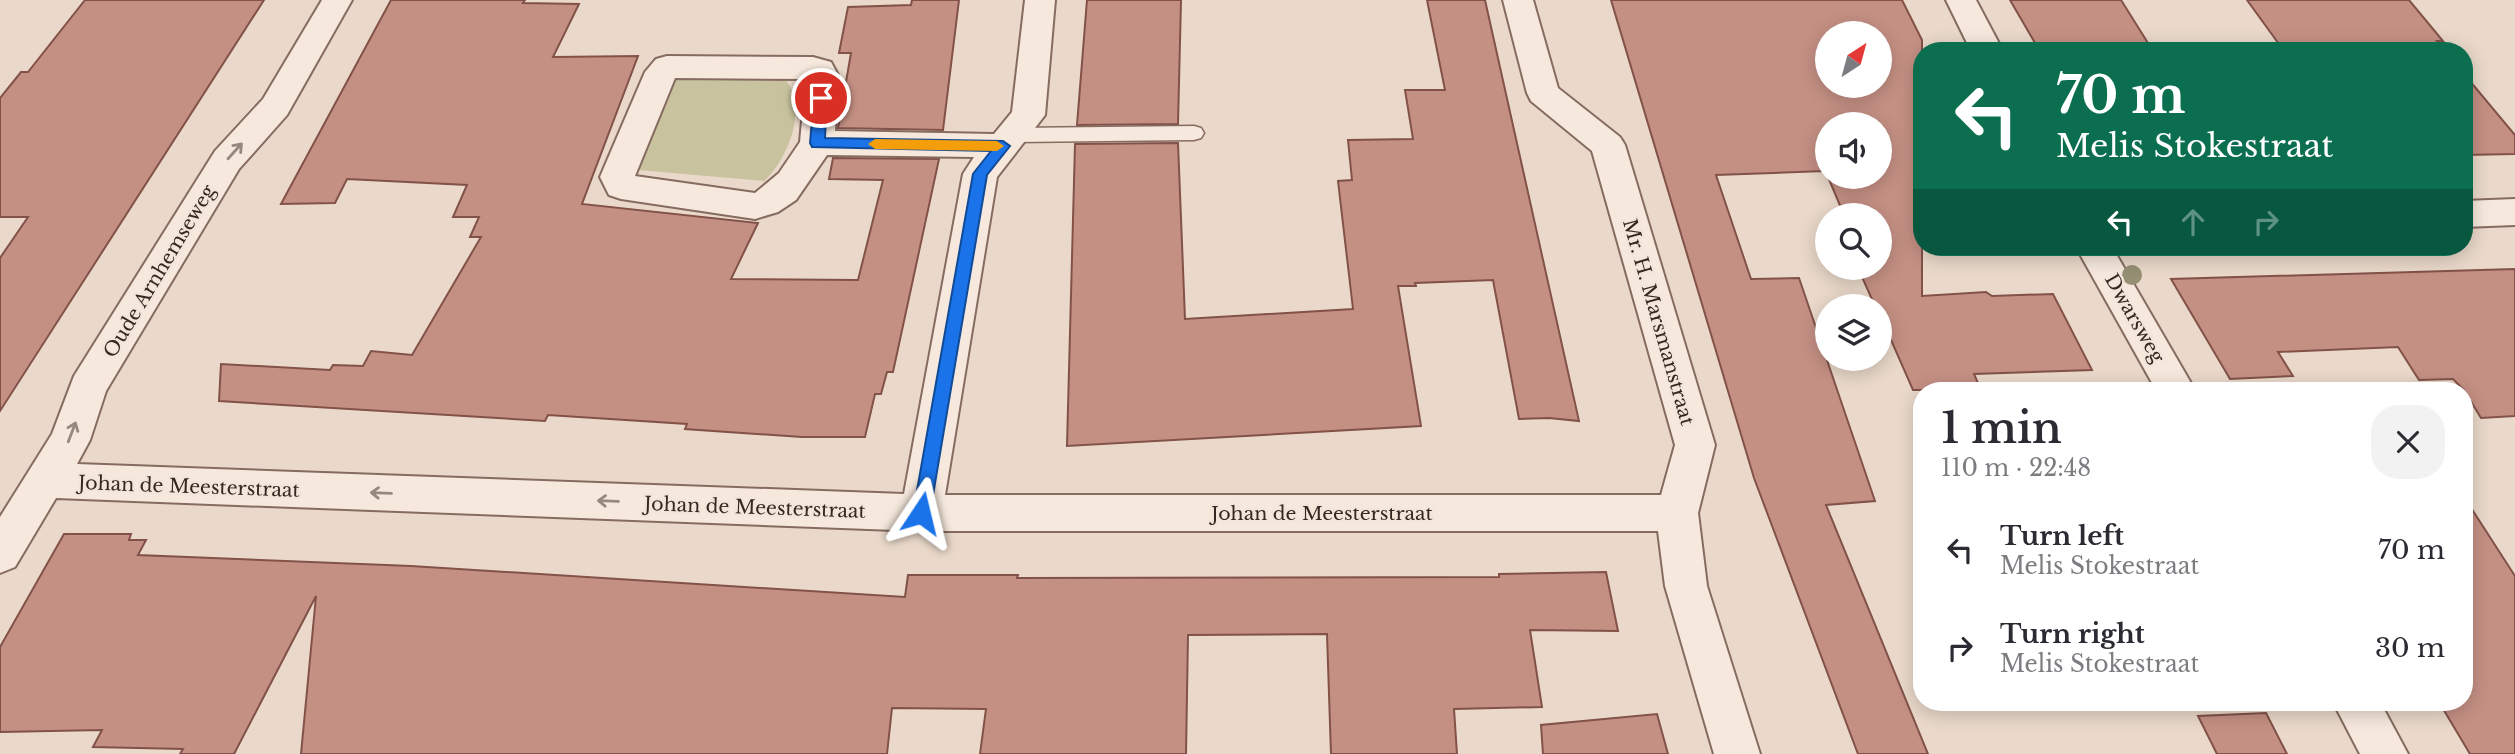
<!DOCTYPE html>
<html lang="en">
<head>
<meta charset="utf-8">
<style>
	body { margin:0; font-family:"Libre Baskerville",serif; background:#f2f2f3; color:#2b2b33; height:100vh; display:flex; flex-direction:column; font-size:26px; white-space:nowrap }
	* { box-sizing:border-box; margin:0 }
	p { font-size:23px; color:#7c7c81 }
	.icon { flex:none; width:38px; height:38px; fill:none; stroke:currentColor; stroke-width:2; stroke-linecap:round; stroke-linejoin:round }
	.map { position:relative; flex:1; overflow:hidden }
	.sheet { position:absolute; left:1913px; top:382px; width:560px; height:329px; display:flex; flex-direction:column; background:#fff; border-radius:28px; box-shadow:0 4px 18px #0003 }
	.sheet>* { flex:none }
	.top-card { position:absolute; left:1913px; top:42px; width:560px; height:214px; border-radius:28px; box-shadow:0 4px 18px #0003; background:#0b6e4f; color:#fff; overflow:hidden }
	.needle { width:46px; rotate:36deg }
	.buttons { position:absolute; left:1815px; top:21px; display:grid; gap:14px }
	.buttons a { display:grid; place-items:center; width:77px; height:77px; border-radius:50%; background:#fff; box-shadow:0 4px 18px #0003; font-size:35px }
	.pin { position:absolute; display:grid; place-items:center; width:60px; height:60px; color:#fff; margin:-30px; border:4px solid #fff; border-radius:50%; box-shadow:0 2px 7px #0007 }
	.me { position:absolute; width:77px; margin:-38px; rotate:10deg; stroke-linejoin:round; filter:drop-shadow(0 0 5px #0008) }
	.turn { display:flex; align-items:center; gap:24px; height:147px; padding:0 28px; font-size:32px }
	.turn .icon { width:91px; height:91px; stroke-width:2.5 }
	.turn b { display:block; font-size:49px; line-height:60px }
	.lanes { display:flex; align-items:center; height:66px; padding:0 28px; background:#0003; justify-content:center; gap:35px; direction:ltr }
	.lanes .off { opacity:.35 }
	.round { display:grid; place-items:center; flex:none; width:74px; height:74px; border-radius:28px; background:#f2f2f3 }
	.head { display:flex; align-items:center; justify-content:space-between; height:119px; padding:0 28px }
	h1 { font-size:42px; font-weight:600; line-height:52px }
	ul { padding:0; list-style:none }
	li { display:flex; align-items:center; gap:21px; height:98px; padding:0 28px }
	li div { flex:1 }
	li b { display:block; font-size:26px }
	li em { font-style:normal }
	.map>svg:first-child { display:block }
	.green { fill:#c8c39e }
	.building { fill:#c59084; stroke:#825248; stroke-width:2; fill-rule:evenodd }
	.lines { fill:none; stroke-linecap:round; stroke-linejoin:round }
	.lane-casing { stroke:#856b60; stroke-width:3 }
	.street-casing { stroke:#856b60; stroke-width:4 }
	.lane { fill:#f6e8dc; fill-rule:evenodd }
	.street { fill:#f6e8dc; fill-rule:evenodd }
	.tree { fill:#968f73 }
	.oneway { stroke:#96887f }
	.route { fill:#1a73e8; stroke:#114b97; stroke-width:2 }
	.slow { fill:#f59e0b }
	.labels { text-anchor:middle; stroke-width:5; stroke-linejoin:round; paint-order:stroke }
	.street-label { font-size:19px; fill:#372722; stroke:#f3e5d9 }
</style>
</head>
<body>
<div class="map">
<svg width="2515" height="754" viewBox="0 0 2515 754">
	<rect width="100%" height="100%" fill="#ead9ca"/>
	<!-- green -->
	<path class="green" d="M678 74 784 78C809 106 789 158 764 181L639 170 662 104Z"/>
	<!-- building -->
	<g class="building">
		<path d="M85 0H264L0 411V258L28 217H0V98L21 72H28Z"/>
		<path d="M391 0H525L523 3 579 4 553 57 638 56 582 204 758 223 731 279 858 280 883 180 829 179 833 158 939 159 893 372H887L881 394H875L865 437H802L685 429 687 424 548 415 545 421 219 401 221 364 330 370 333 365 363 366 371 351 412 355 481 237H470L479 217H453L467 185 347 179 335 203 281 204Z"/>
		<path d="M912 0H959L943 130 838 128 851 53H839L848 7 911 5Z"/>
		<path d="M1087 0H1181L1178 124 1077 125Z"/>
		<path d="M1427 0H1485L1579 421 1549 418 1519 419 1493 280 1415 283 1416 286H1398L1421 426 1067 446 1075 144 1178 143 1185 319 1353 309 1338 181 1352 180 1348 140 1413 139 1405 90H1445Z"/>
		<path d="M1611 0H1902L1922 40V296L1986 292 1992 296 2053 294 2092 370 1974 374 1981 390H1913L1880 315V306H1875L1862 277H1865L1861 268H1880V215H1844L1828 177H1880V124H1827V175L1825 171 1716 175 1751 279 1799 278 1875 501 1826 505 1928 754H1858L1754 478ZM1827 33H1880V86H1827Z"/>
		<path d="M2010 0H2121L2153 51H2046L2041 43H2035Z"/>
		<path d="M2247 0H2409L2443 41H2437L2445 51H2284Z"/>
		<path d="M2464 74 2515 135V154L2464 155Z"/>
		<path d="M2515 269V416L2481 418 2464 390 2453 379 2419 380 2398 347 2278 352 2293 376 2230 379 2171 279Z"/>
		<path d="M2464 497 2515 576V754H2470L2439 702H2464Z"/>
		<path d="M64 534H131L129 540H146L138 555 411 566 905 597 908 575H1018L1017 578 1499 577V574L1606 572 1618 631 1530 630 1542 707 1454 709 1457 754H1331L1327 634 1188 635 1186 754H980L986 709 892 708 887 754H301L316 596 234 754H180L183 749 93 747 102 730 0 732V647Z"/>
		<path d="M2266 713 2287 754H2217L2198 716Z"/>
		<path d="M1657 714 1668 754H1543L1541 725Z"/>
	</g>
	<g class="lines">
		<!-- lane casing -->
		<g class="lane-casing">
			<path id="lane" d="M1194 126 1201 128 1204 133 1201 138 1194 140 1011 142 1004 140 1001 135 1004 130 1011 128Z"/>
		</g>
		<!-- street casing -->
		<g class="street-casing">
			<g id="street">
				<path d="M322 0H352L287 115 239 169 106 391 90 440 77 464 904 494 963 174 974 157 827 155 796 200 778 212 755 219 621 199 609 195 600 177 645 72 656 59 667 56 813 57 831 62 838 75 835 131 994 134 1012 112 1025 0H1055L1045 115 997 177 945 495H1661L1675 445 1592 151 1531 101 1527 93 1503 0H1533L1558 88 1620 137 1625 145 1715 445 1698 513 1707 586 1760 754H1714L1665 586 1658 531H921L56 498 15 567 0 573V517L52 434 74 376 215 151 263 99ZM675 78 806 79 800 142 779 173 755 193 635 176Z"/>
				<path d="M1946 0H1976L2003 51H1971Z"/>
				<path d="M2515 199V225L2464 227V201Z"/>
				<path d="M2076 247H2112L2195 390H2156Z"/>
				<path d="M2333 702H2380L2408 754H2360Z"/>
			</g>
		</g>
		<!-- lane -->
		<use href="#lane" class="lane"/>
		<!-- street -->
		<use href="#street" class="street"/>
	</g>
	<!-- trees -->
	<circle class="tree" cx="2132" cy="275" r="10"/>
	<!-- one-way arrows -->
	<defs><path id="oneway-shaft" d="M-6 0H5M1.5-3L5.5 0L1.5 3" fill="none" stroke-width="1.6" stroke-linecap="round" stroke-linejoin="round" transform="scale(1.75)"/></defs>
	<g class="oneway">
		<use href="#oneway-shaft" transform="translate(235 151) rotate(-48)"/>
		<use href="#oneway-shaft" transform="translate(72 432) rotate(-69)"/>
		<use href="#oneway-shaft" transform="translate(381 493) rotate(-178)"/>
		<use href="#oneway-shaft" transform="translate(608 501) rotate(-178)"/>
	</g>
	<!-- route -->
	<path class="route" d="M821 93 827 98 825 138 1003 141 1010 146 987 175 930 513 927 519 921 521 915 519 913 513 973 174 991 151 812 147 810 143 814 98Z"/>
	<!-- slow -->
	<path class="slow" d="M875 139 997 141 1004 146 997 151 875 149 868 144Z"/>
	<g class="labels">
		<!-- street labels -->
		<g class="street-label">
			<text transform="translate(159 271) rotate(-59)" y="7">Oude Arnhemseweg</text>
			<text transform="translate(2135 318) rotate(60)" y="7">Dwarsweg</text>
			<text transform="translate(1659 322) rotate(74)" y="7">Mr. H. Marsmanstraat</text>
			<text transform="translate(189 486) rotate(2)" y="7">Johan de Meesterstraat</text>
			<text transform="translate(755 507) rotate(2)" y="7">Johan de Meesterstraat</text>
			<text x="1322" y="520">Johan de Meesterstraat</text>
		</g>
	</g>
</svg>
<div class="buttons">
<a><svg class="needle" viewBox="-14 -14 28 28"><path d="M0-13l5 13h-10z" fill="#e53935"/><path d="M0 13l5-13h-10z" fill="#7c7c81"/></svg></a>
<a><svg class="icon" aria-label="sound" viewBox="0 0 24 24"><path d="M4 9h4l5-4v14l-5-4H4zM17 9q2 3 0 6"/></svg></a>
<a><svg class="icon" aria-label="search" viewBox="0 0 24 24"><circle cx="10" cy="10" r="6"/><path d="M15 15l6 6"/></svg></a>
<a><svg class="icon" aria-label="layers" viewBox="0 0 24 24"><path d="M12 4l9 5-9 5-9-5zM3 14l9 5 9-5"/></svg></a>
</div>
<div class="pin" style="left:821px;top:98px;background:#d93025"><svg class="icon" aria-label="arrive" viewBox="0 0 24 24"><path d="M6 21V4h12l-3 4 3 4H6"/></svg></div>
<svg class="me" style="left:921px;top:513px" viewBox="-20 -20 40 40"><path d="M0-17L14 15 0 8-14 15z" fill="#1a73e8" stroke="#fff" stroke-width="4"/></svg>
<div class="top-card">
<div class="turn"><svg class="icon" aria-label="left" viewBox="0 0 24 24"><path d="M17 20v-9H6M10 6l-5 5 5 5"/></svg><div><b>70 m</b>Melis Stokestraat</div></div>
<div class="lanes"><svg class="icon" aria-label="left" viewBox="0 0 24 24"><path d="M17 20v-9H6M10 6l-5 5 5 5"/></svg><svg class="icon off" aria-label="ahead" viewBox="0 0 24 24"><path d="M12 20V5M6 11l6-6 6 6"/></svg><svg class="icon off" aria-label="right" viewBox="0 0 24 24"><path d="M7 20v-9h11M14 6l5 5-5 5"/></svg></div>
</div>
<section class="sheet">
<div class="head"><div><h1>1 min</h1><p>110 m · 22:48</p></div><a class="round"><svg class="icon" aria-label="close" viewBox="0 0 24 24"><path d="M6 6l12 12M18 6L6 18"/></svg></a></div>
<ul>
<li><svg class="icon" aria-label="left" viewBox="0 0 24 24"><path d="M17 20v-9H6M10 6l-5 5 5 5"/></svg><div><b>Turn left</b><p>Melis Stokestraat</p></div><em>70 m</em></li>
<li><svg class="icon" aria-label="right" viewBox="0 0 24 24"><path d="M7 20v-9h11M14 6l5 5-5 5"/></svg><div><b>Turn right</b><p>Melis Stokestraat</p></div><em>30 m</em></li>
</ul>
</section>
</div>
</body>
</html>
